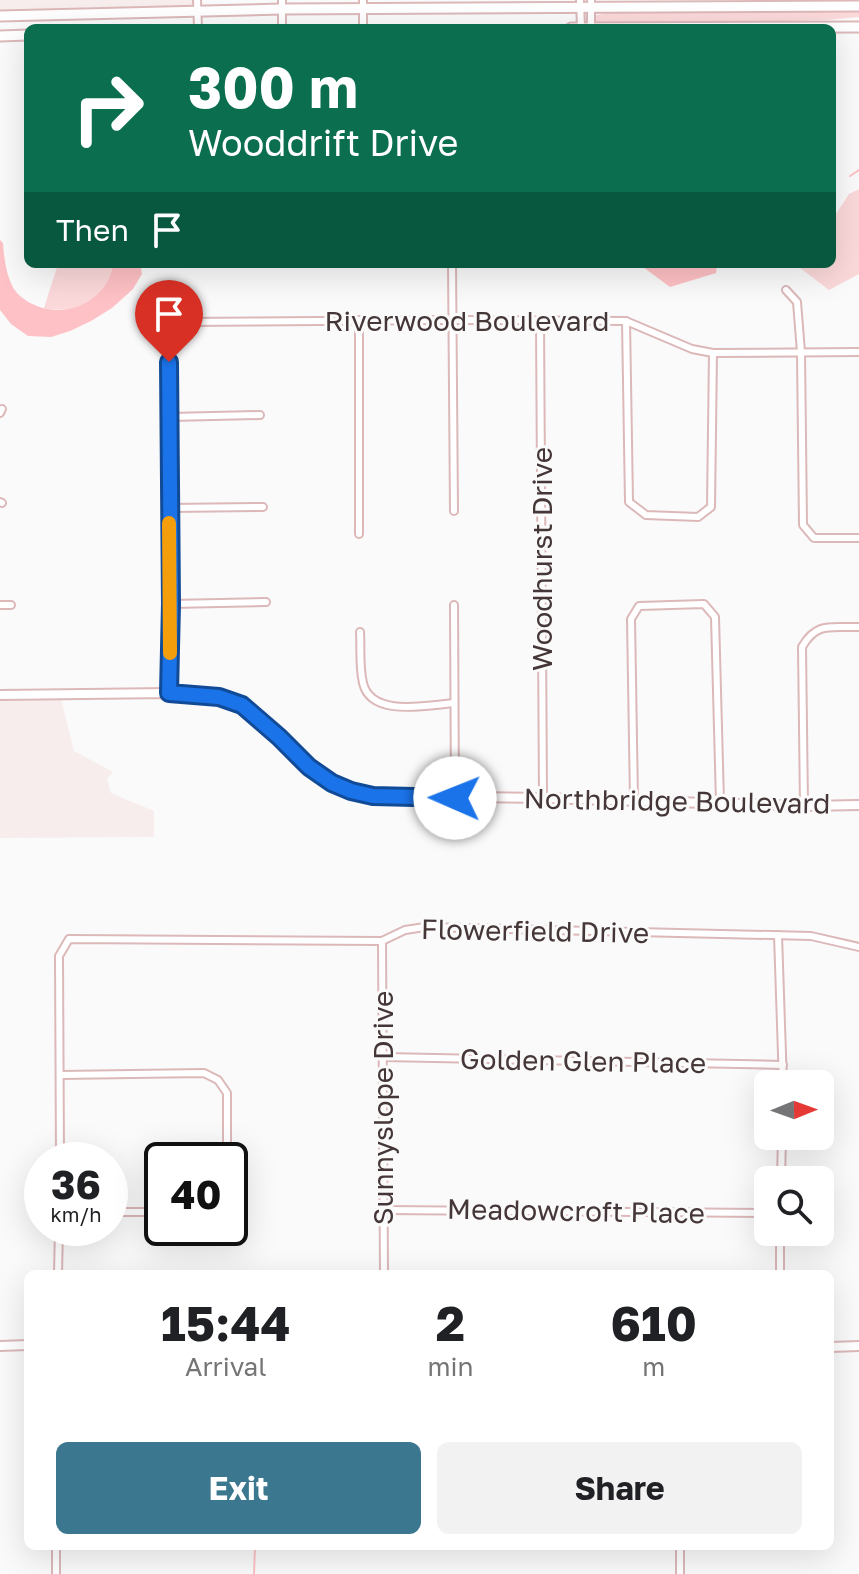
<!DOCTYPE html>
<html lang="en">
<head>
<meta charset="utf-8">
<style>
	body { margin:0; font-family:"Golos Text",sans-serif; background:#f2f2f2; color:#202124; height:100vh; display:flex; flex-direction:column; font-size:30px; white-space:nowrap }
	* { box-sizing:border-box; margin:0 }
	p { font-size:26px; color:#757577 }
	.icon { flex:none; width:44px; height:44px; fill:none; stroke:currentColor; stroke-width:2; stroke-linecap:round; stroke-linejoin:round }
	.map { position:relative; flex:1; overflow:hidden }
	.details { position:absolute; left:24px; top:1270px; width:810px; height:280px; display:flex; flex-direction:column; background:#fff; border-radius:12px; box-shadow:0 8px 32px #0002 }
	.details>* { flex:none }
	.banner { position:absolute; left:24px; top:24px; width:812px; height:244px; border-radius:12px; box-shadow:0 8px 32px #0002; background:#0b6e4f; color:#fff; overflow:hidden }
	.needle { width:52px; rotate:89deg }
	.tools { position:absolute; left:754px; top:1070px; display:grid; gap:16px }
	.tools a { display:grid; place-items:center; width:80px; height:80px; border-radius:12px; background:#fff; box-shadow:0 8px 32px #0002; font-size:40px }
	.speed { position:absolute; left:24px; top:1142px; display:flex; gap:16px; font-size:40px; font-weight:700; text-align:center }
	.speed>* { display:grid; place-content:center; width:104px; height:104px; border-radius:50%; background:#fff; box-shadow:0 8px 32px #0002; line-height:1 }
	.speed small { font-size:20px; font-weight:400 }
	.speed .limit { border:4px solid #111; border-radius:12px; background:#fff; color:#111 }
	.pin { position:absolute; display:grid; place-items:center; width:68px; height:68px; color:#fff; margin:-82px -34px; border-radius:50% 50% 50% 0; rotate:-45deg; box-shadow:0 0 8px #0007 }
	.pin .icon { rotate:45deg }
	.me { position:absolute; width:88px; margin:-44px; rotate:271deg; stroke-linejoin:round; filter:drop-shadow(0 0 6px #0008) }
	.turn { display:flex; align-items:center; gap:28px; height:168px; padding:0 32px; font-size:36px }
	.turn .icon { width:104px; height:104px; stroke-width:2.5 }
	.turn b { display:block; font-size:56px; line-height:68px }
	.then { display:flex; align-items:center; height:76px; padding:0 32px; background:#0003; gap:16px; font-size:30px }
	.eta { display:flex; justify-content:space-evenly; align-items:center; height:136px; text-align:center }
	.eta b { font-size:48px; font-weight:700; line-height:56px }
	.primary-button { display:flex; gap:16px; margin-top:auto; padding:16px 32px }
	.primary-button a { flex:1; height:92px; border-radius:12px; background:#3b788f; color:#fff; font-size:32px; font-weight:700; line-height:92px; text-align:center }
	.primary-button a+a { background:#f2f2f2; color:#202124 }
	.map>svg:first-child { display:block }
	.built { fill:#f7eded }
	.green { fill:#fbd8da }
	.water { fill:#fec1c5 }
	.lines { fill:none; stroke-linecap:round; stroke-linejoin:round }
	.stream { stroke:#fec1c5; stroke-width:2 }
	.minor-casing { stroke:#dcb8b9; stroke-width:10 }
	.tertiary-casing { stroke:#dcb8b9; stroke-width:12 }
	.secondary-casing { stroke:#dcb8b9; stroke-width:13 }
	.minor { stroke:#fff; stroke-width:6 }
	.tertiary { stroke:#fff; stroke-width:8 }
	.secondary { stroke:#fff; stroke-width:9 }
	.route-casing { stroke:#114b97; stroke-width:20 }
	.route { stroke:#1a73e8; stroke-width:14 }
	.slow { stroke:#f59e0b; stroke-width:14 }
	.labels { text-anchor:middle; stroke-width:6; stroke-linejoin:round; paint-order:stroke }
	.street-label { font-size:28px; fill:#453637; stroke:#fafafa }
</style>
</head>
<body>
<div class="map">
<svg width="859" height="1574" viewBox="0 0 859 1574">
	<rect width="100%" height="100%" fill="#fafafa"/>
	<!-- built -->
	<g class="built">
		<path d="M0 0H192V7L144 8 89 7 46 11 0 12Z"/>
		<path d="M61 699 74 751 113 772 107 779 111 793 154 811V837L0 838V701Z"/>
	</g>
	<!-- green -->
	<g class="green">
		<path d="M859 8V17L826 20 610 25 594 21 591 16 615 12Z"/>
		<path d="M859 189V274L829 290 795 264H832V220L849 194Z"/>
		<path d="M58 264H113C111 277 101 295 89 303 78 310 57 311 44 308Z"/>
	</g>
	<!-- water -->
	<g class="water">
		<path d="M0 240 3 243C4 259 7 285 20 296 53 324 106 308 113 264H140L142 274 133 289 112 308 91 321 70 331 51 337 28 336 11 324 0 310Z"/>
		<path d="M639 264H717L716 273 670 287Z"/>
	</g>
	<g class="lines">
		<!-- stream -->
		<g class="stream">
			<path d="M850 176 859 170"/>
			<path d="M254 1574 255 1546"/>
		</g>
		<!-- minor casing -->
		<g class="minor-casing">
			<g id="minor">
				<path d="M197 0 198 28"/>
				<path d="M282 0V28"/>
				<path d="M363 0V28"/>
				<path d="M580 0 581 28"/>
				<path d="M591 0V28"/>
				<path d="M452 264 454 511"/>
				<path d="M786 290 797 302 801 352 803 525 814 538H859"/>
				<path d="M540 321 543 798"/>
				<path d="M626 321 629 502 646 515 698 517 711 507 713 353"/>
				<path d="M0 413 2 409"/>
				<path d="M170 417 260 415"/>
				<path d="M0 502 2 503"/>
				<path d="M169 508 263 507"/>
				<path d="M359 534V320"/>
				<path d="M171 604 266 602"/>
				<path d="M0 605H11"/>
				<path d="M454 605 455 798"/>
				<path d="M360 632C361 648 359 667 363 683 371 718 428 705 454 703"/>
				<path d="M169 693 171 604 168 330 182 322 452 320 626 321 692 349 713 353 859 352"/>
				<path d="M634 800 631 619 639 606 704 604 715 617 720 802"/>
				<path d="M804 806 802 647C817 621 832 628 859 627"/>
				<path d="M778 935 783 1084"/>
				<path d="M382 941 384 1274"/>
				<path d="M384 1057 783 1065"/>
				<path d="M61 1075 204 1073 218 1080 227 1093V1160"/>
				<path d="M60 1160 59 956 69 939 382 941 405 930 425 927 811 936 859 947"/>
				<path d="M781 1180 782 1136"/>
				<path d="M383 1210 768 1213"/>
				<path d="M110 1212H162"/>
				<path d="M780 1232V1274"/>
				<path d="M58 1274 59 1228"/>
				<path d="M56 1546V1574"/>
				<path d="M680 1574V1546"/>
			</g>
		</g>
		<!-- tertiary casing -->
		<g class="tertiary-casing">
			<g id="tertiary">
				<path d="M0 695 169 693 219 697 242 705 279 737 309 767 332 783 351 791 373 796 543 798 804 806 859 805"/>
				<path d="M0 1346 28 1345"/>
				<path d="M830 1347 859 1346"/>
			</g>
		</g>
		<!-- secondary casing -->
		<g class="secondary-casing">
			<g id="secondary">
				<path d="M0 16 282 9 859 6"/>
				<path d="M571 28 859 27"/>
				<path d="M0 36 28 35"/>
			</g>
		</g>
		<!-- minor -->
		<use href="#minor" class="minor"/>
		<!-- tertiary -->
		<use href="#tertiary" class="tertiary"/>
		<!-- secondary -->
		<use href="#secondary" class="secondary"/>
	</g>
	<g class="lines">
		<!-- route casing -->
		<g class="route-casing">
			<path id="route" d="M169 362 171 604 169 693 219 697 242 705 279 737 309 767 332 783 351 791 373 796 455 798"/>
		</g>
		<!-- route -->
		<use href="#route" class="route"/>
		<!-- slow -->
		<path class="slow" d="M169 523 170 653"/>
	</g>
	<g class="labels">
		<!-- street labels -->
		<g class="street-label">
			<text x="467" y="331">Riverwood Boulevard</text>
			<text transform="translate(542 559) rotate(-90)" y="10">Woodhurst Drive</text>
			<text transform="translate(677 801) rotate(1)" y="10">Northbridge Boulevard</text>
			<text transform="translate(535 931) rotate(1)" y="10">Flowerfield Drive</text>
			<text transform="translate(583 1061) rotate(1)" y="10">Golden Glen Place</text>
			<text transform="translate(383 1108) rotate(-90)" y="10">Sunnyslope Drive</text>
			<text transform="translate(576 1211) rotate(1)" y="10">Meadowcroft Place</text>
		</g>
	</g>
</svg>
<div class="tools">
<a><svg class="needle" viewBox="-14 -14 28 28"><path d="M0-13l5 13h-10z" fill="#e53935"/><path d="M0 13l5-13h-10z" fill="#757577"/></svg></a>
<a><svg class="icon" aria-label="search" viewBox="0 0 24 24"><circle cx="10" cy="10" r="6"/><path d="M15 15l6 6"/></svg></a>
</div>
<div class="speed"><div>36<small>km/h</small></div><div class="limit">40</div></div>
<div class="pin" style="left:169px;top:362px;background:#d93025"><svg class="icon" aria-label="arrive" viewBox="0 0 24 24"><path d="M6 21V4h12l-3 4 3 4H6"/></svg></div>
<svg class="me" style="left:455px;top:798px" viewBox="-20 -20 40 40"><circle r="19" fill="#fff"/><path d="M0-13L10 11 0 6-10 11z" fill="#1a73e8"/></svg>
<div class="banner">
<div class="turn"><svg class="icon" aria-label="right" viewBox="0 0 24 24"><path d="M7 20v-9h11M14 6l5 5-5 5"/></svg><div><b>300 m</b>Wooddrift Drive</div></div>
<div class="then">Then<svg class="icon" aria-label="arrive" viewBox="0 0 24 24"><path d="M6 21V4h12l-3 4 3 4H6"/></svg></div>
</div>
<section class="details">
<div class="eta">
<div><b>15:44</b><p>Arrival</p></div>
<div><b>2</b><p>min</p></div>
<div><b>610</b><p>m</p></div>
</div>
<div class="primary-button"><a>Exit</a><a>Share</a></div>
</section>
</div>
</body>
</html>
